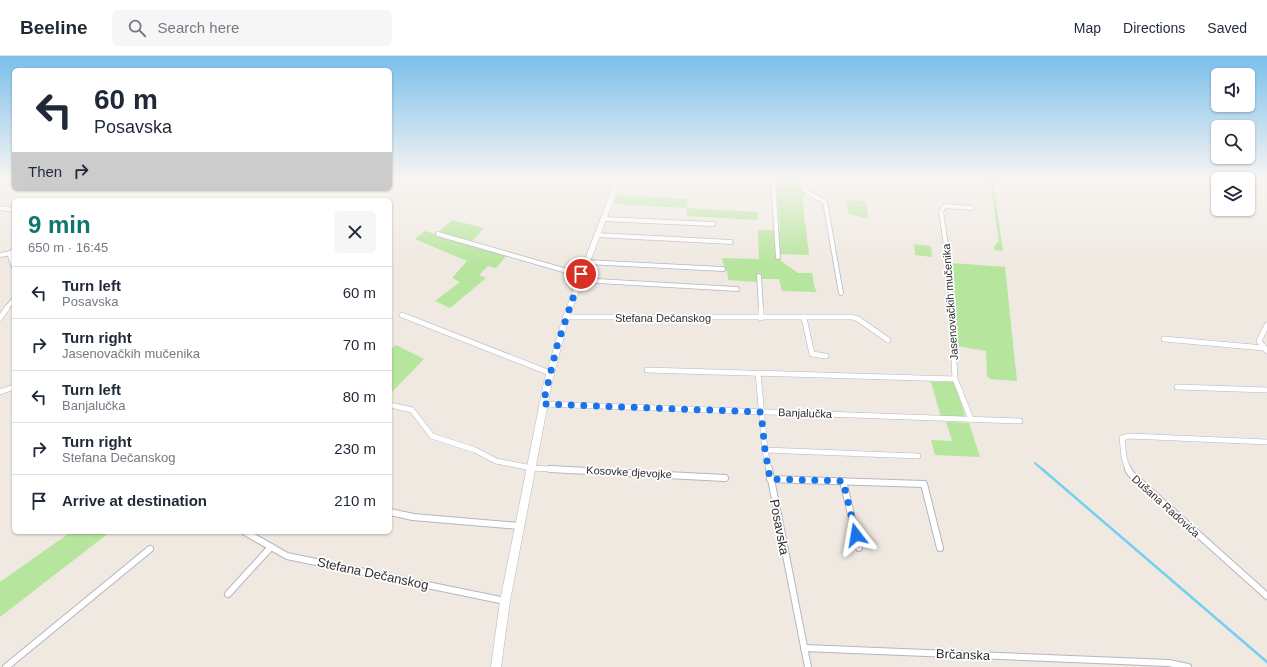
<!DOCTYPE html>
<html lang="en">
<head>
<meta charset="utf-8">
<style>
	body { margin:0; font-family:Helvetica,sans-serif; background:#f6f6f7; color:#1f2937; height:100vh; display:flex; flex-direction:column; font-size:15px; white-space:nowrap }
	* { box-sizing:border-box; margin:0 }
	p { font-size:13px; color:#747a83 }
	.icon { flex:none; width:22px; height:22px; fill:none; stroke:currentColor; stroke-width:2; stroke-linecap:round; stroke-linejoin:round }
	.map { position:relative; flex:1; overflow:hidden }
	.panel { position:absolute; left:12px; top:142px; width:380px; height:336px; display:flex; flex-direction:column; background:#fff; border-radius:6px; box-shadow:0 1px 3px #0004 }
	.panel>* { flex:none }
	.top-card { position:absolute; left:12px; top:12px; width:380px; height:122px; border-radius:6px; box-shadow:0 1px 3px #0004; background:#fff; color:#1f2937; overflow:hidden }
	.buttons { position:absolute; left:1211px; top:12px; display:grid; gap:8px }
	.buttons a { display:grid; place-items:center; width:44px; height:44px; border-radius:6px; background:#fff; box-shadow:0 1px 3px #0004; font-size:20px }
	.pin { position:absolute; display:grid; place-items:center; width:34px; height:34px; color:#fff; margin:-17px; border:2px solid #fff; border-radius:50%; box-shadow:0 1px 4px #0007 }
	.me { position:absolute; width:44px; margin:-22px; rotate:346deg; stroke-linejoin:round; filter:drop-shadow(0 0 3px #0008) }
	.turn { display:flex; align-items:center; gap:14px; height:84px; padding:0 16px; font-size:18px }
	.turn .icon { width:52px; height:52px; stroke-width:2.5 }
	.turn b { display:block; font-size:28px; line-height:34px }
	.then { display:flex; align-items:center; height:38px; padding:0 16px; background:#0003; gap:8px; font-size:15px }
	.round { display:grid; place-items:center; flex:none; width:42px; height:42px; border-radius:6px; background:#f6f6f7 }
	.overview { display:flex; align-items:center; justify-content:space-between; height:68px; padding:0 16px }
	h1 { font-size:24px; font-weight:700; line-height:30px; color:#0f766e }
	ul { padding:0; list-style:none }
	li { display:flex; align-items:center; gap:12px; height:52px; padding:0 16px; border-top:1px solid #e0e1e3 }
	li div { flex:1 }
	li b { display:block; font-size:15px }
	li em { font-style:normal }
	header { display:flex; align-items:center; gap:24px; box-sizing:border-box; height:56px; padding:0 20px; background:#fff; border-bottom:1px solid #e0e1e3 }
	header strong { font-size:19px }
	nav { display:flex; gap:22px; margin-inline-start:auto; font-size:14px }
	.search { width:280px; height:36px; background:#f6f6f7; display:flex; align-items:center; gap:10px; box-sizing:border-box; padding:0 14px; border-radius:6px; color:#747a83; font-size:15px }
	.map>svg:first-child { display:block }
	.green { fill:#b6e59e }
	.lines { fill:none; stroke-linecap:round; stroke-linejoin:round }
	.stream-far1 { stroke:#75cff0; stroke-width:2 }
	.stream { stroke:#75cff0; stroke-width:2.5 }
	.street-far2-casing { stroke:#b4b7c1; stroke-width:5.5 }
	.street-far1-casing { stroke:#b4b7c1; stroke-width:6 }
	.street-casing { stroke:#b4b7c1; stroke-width:8 }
	.secondary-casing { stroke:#b4b7c1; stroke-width:1 }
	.street-far2 { stroke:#fff; stroke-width:4 }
	.street-far1 { stroke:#fff; stroke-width:5 }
	.street { stroke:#fff; stroke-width:6 }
	.secondary { fill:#fff; fill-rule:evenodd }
	.route { stroke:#1a73e8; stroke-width:7; stroke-dasharray:0 12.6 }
	.labels { text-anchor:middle; stroke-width:3.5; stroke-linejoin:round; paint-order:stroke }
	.street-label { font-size:11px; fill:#2e2e2e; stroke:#fff }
	.near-street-label { font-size:13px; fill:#2e2e2e; stroke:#fff }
</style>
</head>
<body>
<header>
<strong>Beeline</strong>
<div class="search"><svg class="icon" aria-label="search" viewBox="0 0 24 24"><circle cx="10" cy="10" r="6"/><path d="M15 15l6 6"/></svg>Search here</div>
<nav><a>Map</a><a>Directions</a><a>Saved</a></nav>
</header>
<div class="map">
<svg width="1267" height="611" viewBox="0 0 1267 611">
	<rect width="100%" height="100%" fill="#efe9e1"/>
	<!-- green -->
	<g class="green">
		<path d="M776 122H802L804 141H802L809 199 781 198V205L798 217H812L814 230 817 236 782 235 779 223H762V219H758L757 226 728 224C729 215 723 210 722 202L759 203 758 174H780Z"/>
		<path d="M990 125H993L1003 195 994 194 995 189 999 185Z"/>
		<path d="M617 139 688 143 687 152 757 156 758 164 687 160V152L614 148Z"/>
		<path d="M846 144 866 145 868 163 849 158Z"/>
		<path d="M452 164 484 172 471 186 439 176Z"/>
		<path d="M425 175 507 199 496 212 488 210 479 219 486 222 450 252 435 245 460 226 452 222 467 205 415 183Z"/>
		<path d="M914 188 931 190 932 201 915 199Z"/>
		<path d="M951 207 1005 211 1017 325 990 323 987 320 986 295 956 290Z"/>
		<path d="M396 289 424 303 390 338V294Z"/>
		<path d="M931 326H954L965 359 962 361H941Z"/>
		<path d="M946 366 969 367 980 401 935 399 931 384 952 385Z"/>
		<path d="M71 476H110L0 561V526Z"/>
	</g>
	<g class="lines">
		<!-- stream-far1 -->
		<path class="stream-far1" d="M1035 407 1043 414"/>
		<!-- stream -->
		<path class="stream" d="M1042 413 1267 606"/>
		<!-- street-far2 casing -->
		<g class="street-far2-casing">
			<g id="street-far2">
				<path d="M773 122 778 201"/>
				<path d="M803 122 805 135 825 146 841 237"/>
				<path d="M0 152 14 154"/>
				<path d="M604 163 713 168"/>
				<path d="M438 178 581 219"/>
				<path d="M597 179 731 186"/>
				<path d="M14 193 10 200 14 211"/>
				<path d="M0 199 11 197"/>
				<path d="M586 206 723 213"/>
				<path d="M759 220 761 253"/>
				<path d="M580 224 737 233"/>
				<path d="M6 253 14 243"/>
				<path d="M951 253 949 211 941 155 945 150 972 152"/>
			</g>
		</g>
		<!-- street-far1 casing -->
		<g class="street-far1-casing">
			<g id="street-far1">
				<path d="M761 252V262"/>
				<path d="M951 252 955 323 971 363"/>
				<path d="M402 259 550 317"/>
				<path d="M566 261H852L858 263 888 284"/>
				<path d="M0 262 7 252"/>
				<path d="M804 262 812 298 826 300"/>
				<path d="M1267 269 1259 285 1267 295"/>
				<path d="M1164 283 1264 292"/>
				<path d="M647 314 955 323"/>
				<path d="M758 317 765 394 769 414"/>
				<path d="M1177 331 1267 334"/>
				<path d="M0 336 14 331"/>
				<path d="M543 348 1020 365"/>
				<path d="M390 349 412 354 432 380 475 394 496 405 532 412 569 414"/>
				<path d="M765 394 918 400"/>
				<path d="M1128 414 1124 401 1122 382 1130 380 1267 386"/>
			</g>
		</g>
		<!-- street casing -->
		<g class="street-casing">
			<g id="street">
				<path d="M550 413 725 422"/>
				<path d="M769 413 808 611"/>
				<path d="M1128 413 1131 418 1267 540"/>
				<path d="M770 423 924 428 940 492"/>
				<path d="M843 425 859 492"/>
				<path d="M390 456 413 461 520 470"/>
				<path d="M245 476 287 500 505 545"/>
				<path d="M228 538 271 491"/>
				<path d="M804 592 1169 607 1188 611"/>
				<path d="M6 611 150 493"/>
			</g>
		</g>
		<!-- secondary casing -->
		<g class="secondary-casing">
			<path id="secondary" d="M616 122H622L569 261 552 326 510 545 501 611H491L500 545 544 326 563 261Z"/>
		</g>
		<!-- street-far2 -->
		<use href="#street-far2" class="street-far2"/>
		<!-- street-far1 -->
		<use href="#street-far1" class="street-far1"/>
		<!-- street -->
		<use href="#street" class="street"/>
		<!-- secondary -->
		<use href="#secondary" class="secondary"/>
	</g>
	<!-- sky -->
	<linearGradient id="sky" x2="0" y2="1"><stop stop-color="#7abfeb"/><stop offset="0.59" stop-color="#f8f5f2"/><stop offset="1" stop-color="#f8f5f2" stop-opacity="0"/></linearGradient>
	<rect width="1267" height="208" fill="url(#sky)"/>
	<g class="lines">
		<!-- route -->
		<path class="route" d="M581 218 557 290 543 348 761 356 765 394 770 423 843 425 856 479"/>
	</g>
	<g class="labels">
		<!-- street labels -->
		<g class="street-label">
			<text transform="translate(950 246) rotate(-94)" y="4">Jasenovačkih mučenika</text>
			<text x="663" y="266">Stefana Dečanskog</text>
			<text transform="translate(805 357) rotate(2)" y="4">Banjalučka</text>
			<text transform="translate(629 416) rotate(3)" y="4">Kosovke djevojke</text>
			<text transform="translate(1166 450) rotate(42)" y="4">Dušana Radovića</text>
		</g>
		<!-- near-street labels -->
		<g class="near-street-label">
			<text transform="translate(780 471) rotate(79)" y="5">Posavska</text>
			<text transform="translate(373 517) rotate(12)" y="5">Stefana Dečanskog</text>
			<text transform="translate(963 598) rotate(2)" y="5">Brčanska</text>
		</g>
	</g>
</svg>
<div class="buttons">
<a><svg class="icon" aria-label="sound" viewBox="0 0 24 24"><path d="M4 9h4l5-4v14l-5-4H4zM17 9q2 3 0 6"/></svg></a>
<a><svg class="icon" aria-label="search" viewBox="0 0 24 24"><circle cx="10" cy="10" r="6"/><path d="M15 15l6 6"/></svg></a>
<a><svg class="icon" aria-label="layers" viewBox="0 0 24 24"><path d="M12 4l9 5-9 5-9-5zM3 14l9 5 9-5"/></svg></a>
</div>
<div class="pin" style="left:581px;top:218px;background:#d93025"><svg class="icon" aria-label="arrive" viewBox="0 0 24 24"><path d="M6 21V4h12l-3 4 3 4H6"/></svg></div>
<svg class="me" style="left:856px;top:479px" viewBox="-20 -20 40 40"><path d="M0-17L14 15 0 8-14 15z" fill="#1a73e8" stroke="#fff" stroke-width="4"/></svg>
<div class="top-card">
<div class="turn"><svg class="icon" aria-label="left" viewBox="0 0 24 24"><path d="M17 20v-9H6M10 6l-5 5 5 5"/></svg><div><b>60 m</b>Posavska</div></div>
<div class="then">Then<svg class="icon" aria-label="right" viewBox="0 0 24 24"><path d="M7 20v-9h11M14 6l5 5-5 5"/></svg></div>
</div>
<section class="panel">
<div class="overview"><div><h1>9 min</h1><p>650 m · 16:45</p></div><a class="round"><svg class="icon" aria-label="close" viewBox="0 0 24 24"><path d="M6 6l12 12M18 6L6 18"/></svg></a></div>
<ul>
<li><svg class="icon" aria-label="left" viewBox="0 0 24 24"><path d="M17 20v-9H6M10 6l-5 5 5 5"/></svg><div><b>Turn left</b><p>Posavska</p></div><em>60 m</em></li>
<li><svg class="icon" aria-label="right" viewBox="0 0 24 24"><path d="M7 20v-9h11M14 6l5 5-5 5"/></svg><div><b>Turn right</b><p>Jasenovačkih mučenika</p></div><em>70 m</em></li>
<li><svg class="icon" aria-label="left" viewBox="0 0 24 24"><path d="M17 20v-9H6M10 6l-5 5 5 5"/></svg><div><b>Turn left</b><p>Banjalučka</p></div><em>80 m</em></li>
<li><svg class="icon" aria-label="right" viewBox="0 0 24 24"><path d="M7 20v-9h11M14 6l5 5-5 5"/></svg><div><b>Turn right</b><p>Stefana Dečanskog</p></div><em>230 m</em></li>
<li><svg class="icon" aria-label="arrive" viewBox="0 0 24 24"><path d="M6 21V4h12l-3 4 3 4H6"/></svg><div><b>Arrive at destination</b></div><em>210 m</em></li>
</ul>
</section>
</div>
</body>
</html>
